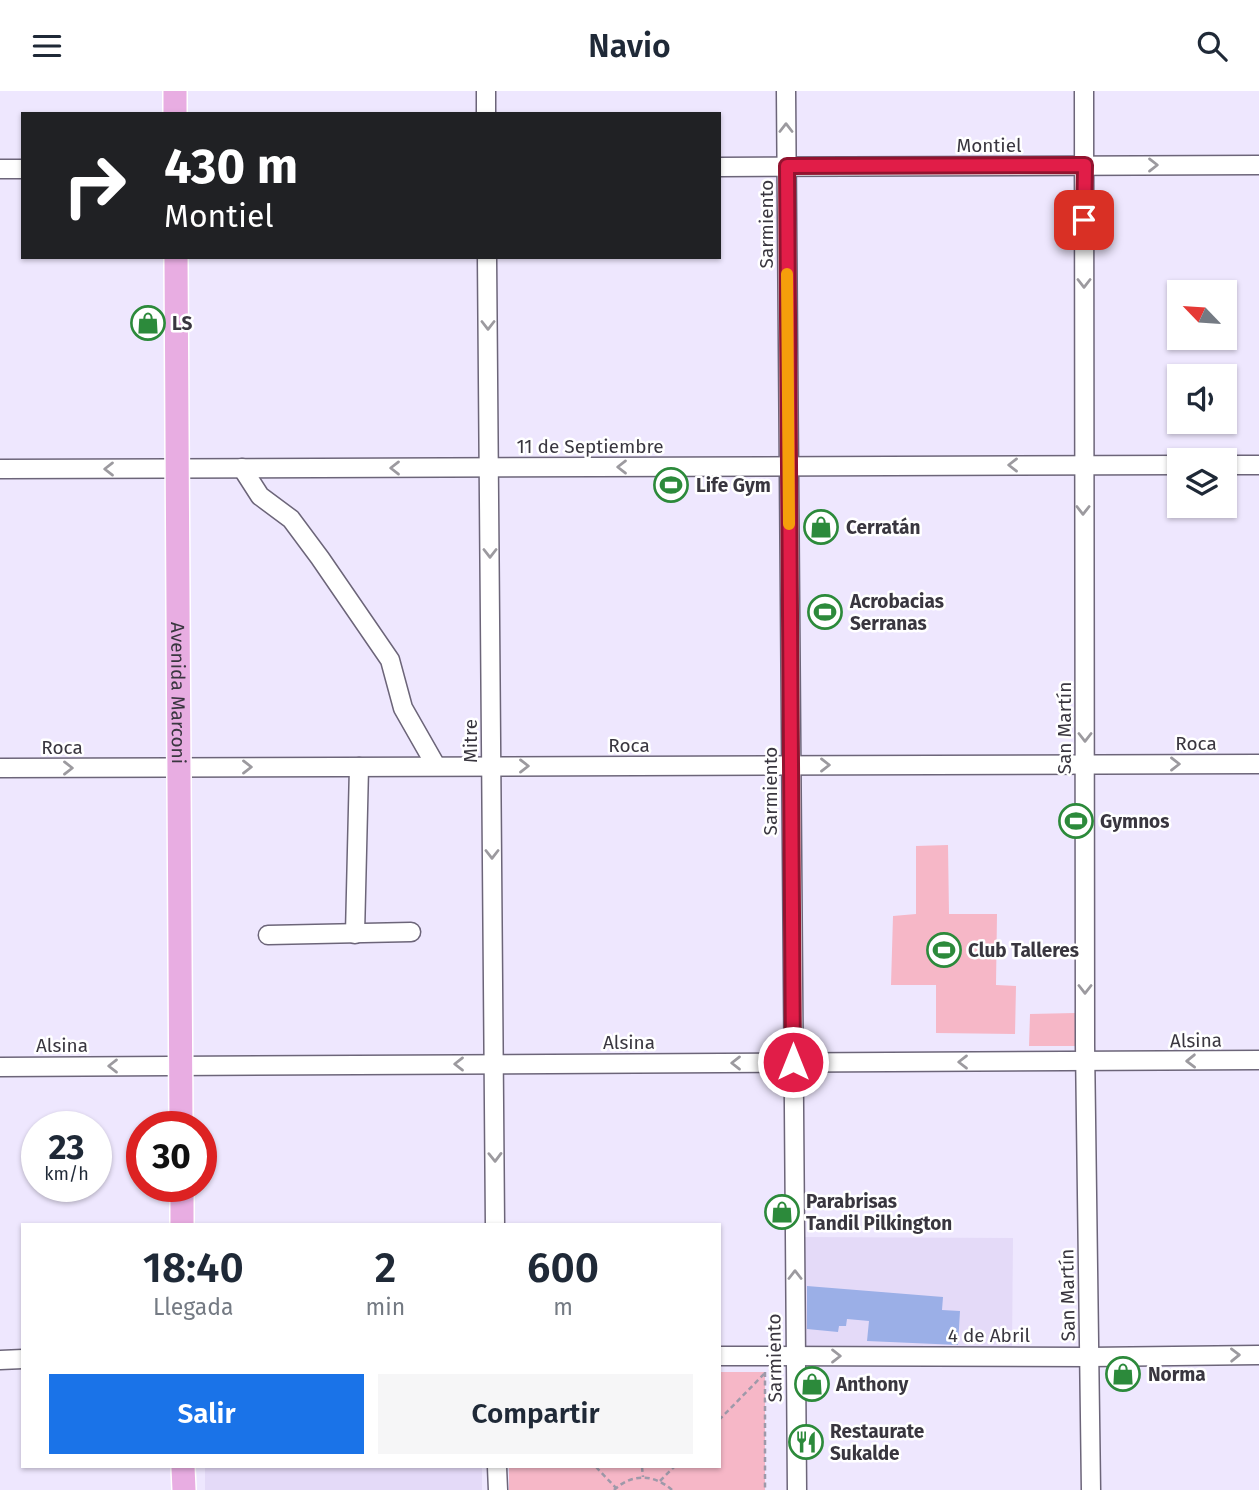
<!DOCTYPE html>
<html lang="es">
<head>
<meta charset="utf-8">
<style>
	body { margin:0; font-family:"Fira Sans",sans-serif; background:#f6f6f7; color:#1f2937; height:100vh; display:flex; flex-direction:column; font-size:26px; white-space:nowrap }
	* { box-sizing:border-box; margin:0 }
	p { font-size:23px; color:#747a83 }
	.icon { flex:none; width:38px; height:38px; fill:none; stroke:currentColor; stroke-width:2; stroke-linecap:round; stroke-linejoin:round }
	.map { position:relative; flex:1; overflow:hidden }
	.drawer { position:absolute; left:21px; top:1132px; width:700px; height:245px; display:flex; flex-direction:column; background:#fff; border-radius:0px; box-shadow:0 2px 5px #0004 }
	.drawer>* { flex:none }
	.banner { position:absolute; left:21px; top:21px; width:700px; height:147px; border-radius:0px; box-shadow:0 2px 5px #0004; background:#202124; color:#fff; overflow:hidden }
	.needle { width:46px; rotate:295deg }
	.buttons { position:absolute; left:1167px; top:189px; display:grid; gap:14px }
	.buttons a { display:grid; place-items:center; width:70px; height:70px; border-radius:0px; background:#fff; box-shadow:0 2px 5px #0004; font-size:35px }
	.speed { position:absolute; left:21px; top:1020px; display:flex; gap:14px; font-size:35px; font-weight:700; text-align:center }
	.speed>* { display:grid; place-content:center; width:91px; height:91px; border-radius:50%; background:#fff; box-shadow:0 2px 5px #0004; line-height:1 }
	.speed small { font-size:18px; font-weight:400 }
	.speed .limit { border:10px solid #d22; background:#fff; color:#111 }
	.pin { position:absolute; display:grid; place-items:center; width:60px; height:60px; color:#fff; margin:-30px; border-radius:14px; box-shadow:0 4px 10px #0006 }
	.me { position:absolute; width:77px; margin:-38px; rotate:0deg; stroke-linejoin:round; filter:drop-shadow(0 0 5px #0008) }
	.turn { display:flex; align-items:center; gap:24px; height:147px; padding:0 28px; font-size:32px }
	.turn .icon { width:91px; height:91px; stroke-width:2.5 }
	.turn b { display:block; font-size:49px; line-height:60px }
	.eta { display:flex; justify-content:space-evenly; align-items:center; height:119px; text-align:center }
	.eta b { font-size:42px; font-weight:600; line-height:49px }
	.action { display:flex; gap:14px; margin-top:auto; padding:14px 28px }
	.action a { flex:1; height:80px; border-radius:0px; background:#1a73e8; color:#fff; font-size:28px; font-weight:600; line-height:80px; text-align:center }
	.action a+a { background:#f6f6f7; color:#1f2937 }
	header { display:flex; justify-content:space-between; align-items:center; height:91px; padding:0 28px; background:#fff; font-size:32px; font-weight:600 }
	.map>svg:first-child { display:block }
	.built { fill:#e4daf8 }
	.green { fill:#f6b7c7 }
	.building { fill:#9bafe7 }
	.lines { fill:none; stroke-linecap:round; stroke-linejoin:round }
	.minor-casing { stroke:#6c6579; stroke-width:21 }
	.major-casing { stroke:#fff; stroke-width:26 }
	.path { stroke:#9e99a9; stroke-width:2.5; stroke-dasharray:5 3.5; stroke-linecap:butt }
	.minor { stroke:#fff; stroke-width:18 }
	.major { stroke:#e8ade2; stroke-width:23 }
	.oneway { stroke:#9c9a9f }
	.route-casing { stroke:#92132f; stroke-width:18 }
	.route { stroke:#e11d48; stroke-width:12 }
	.slow { stroke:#f59e0b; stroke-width:12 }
	.labels { text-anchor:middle; stroke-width:5; stroke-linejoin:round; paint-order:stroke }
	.street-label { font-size:19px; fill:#39363f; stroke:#fff }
	.poi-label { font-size:19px; font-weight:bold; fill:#39363f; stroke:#fff; text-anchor:start }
</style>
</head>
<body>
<header><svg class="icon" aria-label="menu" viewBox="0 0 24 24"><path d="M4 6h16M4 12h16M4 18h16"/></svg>Navio<svg class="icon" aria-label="search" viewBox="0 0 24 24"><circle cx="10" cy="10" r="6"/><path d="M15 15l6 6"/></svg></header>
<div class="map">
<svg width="1259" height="1399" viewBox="0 0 1259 1399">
	<rect width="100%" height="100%" fill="#eee7fe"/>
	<!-- built -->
	<g class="built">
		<path d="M800 1146 1013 1147 1012 1256 799 1255Z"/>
		<rect x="205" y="1376" width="277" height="23"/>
	</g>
	<!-- green -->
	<g class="green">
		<path d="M948 754 949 823H997L996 894 1016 895 1015 943 936 942V894H891L893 825 916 823V755Z"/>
		<path d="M1075 922V955H1029L1030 923Z"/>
		<path d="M719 1281H765V1399H509V1376H719Z"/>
	</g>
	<!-- building -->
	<path class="building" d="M807 1195 943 1206 942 1219 960 1220 958 1254 867 1250 869 1230 847 1228 846 1235H839L838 1241 807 1238Z"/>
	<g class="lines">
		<!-- minor casing -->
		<g class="minor-casing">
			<g id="minor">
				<path d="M486 0V23"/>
				<path d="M786 0 797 1399"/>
				<path d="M1084 0 1085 954 1091 1399"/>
				<path d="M719 76 1259 74"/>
				<path d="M0 78H23"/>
				<path d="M487 166 495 1134"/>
				<path d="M1225 374H1259"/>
				<path d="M242 377 260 405 291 428 320 467 390 569 403 617 436 675"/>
				<path d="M0 378 1180 374"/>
				<path d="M0 677 1259 673"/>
				<path d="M355 843 359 676"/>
				<path d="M268 844 411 841"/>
				<path d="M0 976 1259 969"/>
				<path d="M719 1265 1089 1266 1259 1264"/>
				<path d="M0 1269 23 1268"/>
				<path d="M497 1376 498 1399"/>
			</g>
		</g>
		<!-- major casing -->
		<g class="major-casing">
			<g id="major">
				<path d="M175 0V23"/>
				<path id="s1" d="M176 166 181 1036"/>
				<path d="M182 1096V1134"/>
				<path d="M183 1376 184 1399"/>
			</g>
		</g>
		<!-- path -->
		<g class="path">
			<path d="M765 1281V1399"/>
			<path d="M719 1329 766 1281"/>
			<path d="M596 1376 616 1397"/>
			<path d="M642 1376 643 1386"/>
			<path d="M660 1390 674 1376"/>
			<path d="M614 1399C632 1382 654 1383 672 1399"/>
		</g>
		<!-- minor -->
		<use href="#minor" class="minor"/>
		<!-- major -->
		<use href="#major" class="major"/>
	</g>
	<!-- one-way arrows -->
	<defs><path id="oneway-chevron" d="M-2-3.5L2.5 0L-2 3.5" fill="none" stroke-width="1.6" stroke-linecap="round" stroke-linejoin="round" transform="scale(1.75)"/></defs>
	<g class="oneway">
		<use href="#oneway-chevron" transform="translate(786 37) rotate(-90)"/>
		<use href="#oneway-chevron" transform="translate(1153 74)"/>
		<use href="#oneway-chevron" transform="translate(1084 192) rotate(90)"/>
		<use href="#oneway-chevron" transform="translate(488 234) rotate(90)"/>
		<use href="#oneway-chevron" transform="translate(1013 374) rotate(180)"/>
		<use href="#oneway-chevron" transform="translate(622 376) rotate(180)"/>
		<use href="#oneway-chevron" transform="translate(395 377) rotate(180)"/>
		<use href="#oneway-chevron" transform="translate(109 378) rotate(180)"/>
		<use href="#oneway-chevron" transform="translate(1083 419) rotate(90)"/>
		<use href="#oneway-chevron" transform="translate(490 462) rotate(90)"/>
		<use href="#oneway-chevron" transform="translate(1085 646) rotate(90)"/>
		<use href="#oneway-chevron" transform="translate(1175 673)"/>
		<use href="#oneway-chevron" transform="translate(825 674)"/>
		<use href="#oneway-chevron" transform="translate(524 675)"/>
		<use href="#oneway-chevron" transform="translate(247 676)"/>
		<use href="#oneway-chevron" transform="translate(68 677)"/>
		<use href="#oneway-chevron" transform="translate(492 763) rotate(90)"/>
		<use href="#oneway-chevron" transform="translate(1085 898) rotate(90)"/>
		<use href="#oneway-chevron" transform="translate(1191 970) rotate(179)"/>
		<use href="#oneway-chevron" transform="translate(963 971) rotate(180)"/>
		<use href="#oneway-chevron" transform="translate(736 972) rotate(180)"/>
		<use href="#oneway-chevron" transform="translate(459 973) rotate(180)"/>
		<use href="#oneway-chevron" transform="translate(113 975) rotate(180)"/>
		<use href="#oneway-chevron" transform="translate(495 1066) rotate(89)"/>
		<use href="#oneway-chevron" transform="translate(795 1184) rotate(-90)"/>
		<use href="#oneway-chevron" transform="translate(1235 1264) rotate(-1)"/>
		<use href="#oneway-chevron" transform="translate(836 1265)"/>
	</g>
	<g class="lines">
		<!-- route casing -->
		<g class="route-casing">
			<path id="route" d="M793 971 787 75 1085 74 1084 129"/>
		</g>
		<!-- route -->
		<use href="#route" class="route"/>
		<!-- slow -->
		<path class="slow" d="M787 183 789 433"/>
	</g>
	<!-- icons -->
	<defs>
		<g id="shop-ring" transform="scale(1.75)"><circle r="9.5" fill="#fff" stroke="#2c8a3b" stroke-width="1.5"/><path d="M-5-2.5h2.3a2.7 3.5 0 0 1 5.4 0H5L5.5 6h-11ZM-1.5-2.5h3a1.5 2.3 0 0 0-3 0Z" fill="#2c8a3b"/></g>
		<g id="stadium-ring" transform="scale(1.75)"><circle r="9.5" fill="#fff" stroke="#2c8a3b" stroke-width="1.5"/><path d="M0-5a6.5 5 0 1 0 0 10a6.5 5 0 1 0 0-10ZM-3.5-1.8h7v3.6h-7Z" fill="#2c8a3b"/></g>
		<g id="restaurant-ring" transform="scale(1.75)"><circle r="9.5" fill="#fff" stroke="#2c8a3b" stroke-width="1.5"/><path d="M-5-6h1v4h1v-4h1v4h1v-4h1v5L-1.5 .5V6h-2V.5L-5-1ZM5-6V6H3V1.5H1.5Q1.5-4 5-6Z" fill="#2c8a3b"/></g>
	</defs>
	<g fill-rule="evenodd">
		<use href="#shop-ring" x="148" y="232"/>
		<use href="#stadium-ring" x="671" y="394"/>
		<use href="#shop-ring" x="821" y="436"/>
		<use href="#stadium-ring" x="825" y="521"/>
		<use href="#stadium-ring" x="1076" y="730"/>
		<use href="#stadium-ring" x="944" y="859"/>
		<use href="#shop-ring" x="782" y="1121"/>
		<use href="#shop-ring" x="1123" y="1283"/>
		<use href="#shop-ring" x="812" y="1293"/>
		<use href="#restaurant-ring" x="806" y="1351"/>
	</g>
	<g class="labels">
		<!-- street labels -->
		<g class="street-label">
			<text x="989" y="61">Montiel</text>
			<text transform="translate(766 133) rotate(-90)" y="7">Sarmiento</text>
			<text x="590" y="362">11 de Septiembre</text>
			<text dy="7" stroke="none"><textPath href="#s1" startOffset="436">Avenida Marconi</textPath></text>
			<text transform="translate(1064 637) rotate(-90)" y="7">San Martín</text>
			<text transform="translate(470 650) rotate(-90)" y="7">Mitre</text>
			<text x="1196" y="659">Roca</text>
			<text x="629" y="661">Roca</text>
			<text x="62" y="663">Roca</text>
			<text transform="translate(770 700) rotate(-90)" y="7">Sarmiento</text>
			<text transform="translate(1196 949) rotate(-1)" y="7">Alsina</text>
			<text x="629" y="958">Alsina</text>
			<text x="62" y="961">Alsina</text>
			<text transform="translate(1067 1204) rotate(-91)" y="7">San Martín</text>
			<text x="989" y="1251">4 de Abril</text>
			<text transform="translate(774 1267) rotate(-91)" y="7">Sarmiento</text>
		</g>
		<!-- poi labels -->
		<g class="poi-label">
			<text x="172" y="239">LS</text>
			<text x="696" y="401">Life Gym</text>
			<text x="846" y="443">Cerratán</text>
			<text x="850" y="517">Acrobacias<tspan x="850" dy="22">Serranas</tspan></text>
			<text x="1100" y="737">Gymnos</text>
			<text x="968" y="866">Club Talleres</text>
			<text x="806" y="1117">Parabrisas<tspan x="806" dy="22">Tandil Pilkington</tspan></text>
			<text x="1148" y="1290">Norma</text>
			<text x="836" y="1300">Anthony</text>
			<text x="830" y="1347">Restaurate<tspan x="830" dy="22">Sukalde</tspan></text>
		</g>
	</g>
</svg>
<div class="buttons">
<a><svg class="needle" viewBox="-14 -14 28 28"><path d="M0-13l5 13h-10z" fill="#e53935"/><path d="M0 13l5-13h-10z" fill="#747a83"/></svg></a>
<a><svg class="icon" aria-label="sound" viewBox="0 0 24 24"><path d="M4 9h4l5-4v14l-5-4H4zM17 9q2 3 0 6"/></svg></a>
<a><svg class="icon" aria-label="layers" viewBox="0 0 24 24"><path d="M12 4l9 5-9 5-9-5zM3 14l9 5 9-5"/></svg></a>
</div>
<div class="speed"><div>23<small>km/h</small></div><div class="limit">30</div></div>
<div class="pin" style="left:1084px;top:129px;background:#d93025"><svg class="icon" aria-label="arrive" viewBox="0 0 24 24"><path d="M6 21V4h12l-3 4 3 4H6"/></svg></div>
<svg class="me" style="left:793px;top:971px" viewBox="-20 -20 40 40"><circle r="17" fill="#e11d48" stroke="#fff" stroke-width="3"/><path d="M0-11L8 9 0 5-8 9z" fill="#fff"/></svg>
<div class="banner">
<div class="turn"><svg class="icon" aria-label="right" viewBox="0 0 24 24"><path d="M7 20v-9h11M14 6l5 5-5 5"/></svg><div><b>430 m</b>Montiel</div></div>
</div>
<section class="drawer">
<div class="eta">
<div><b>18:40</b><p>Llegada</p></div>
<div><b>2</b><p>min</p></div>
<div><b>600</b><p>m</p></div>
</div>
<div class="action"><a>Salir</a><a>Compartir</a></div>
</section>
</div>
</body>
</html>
